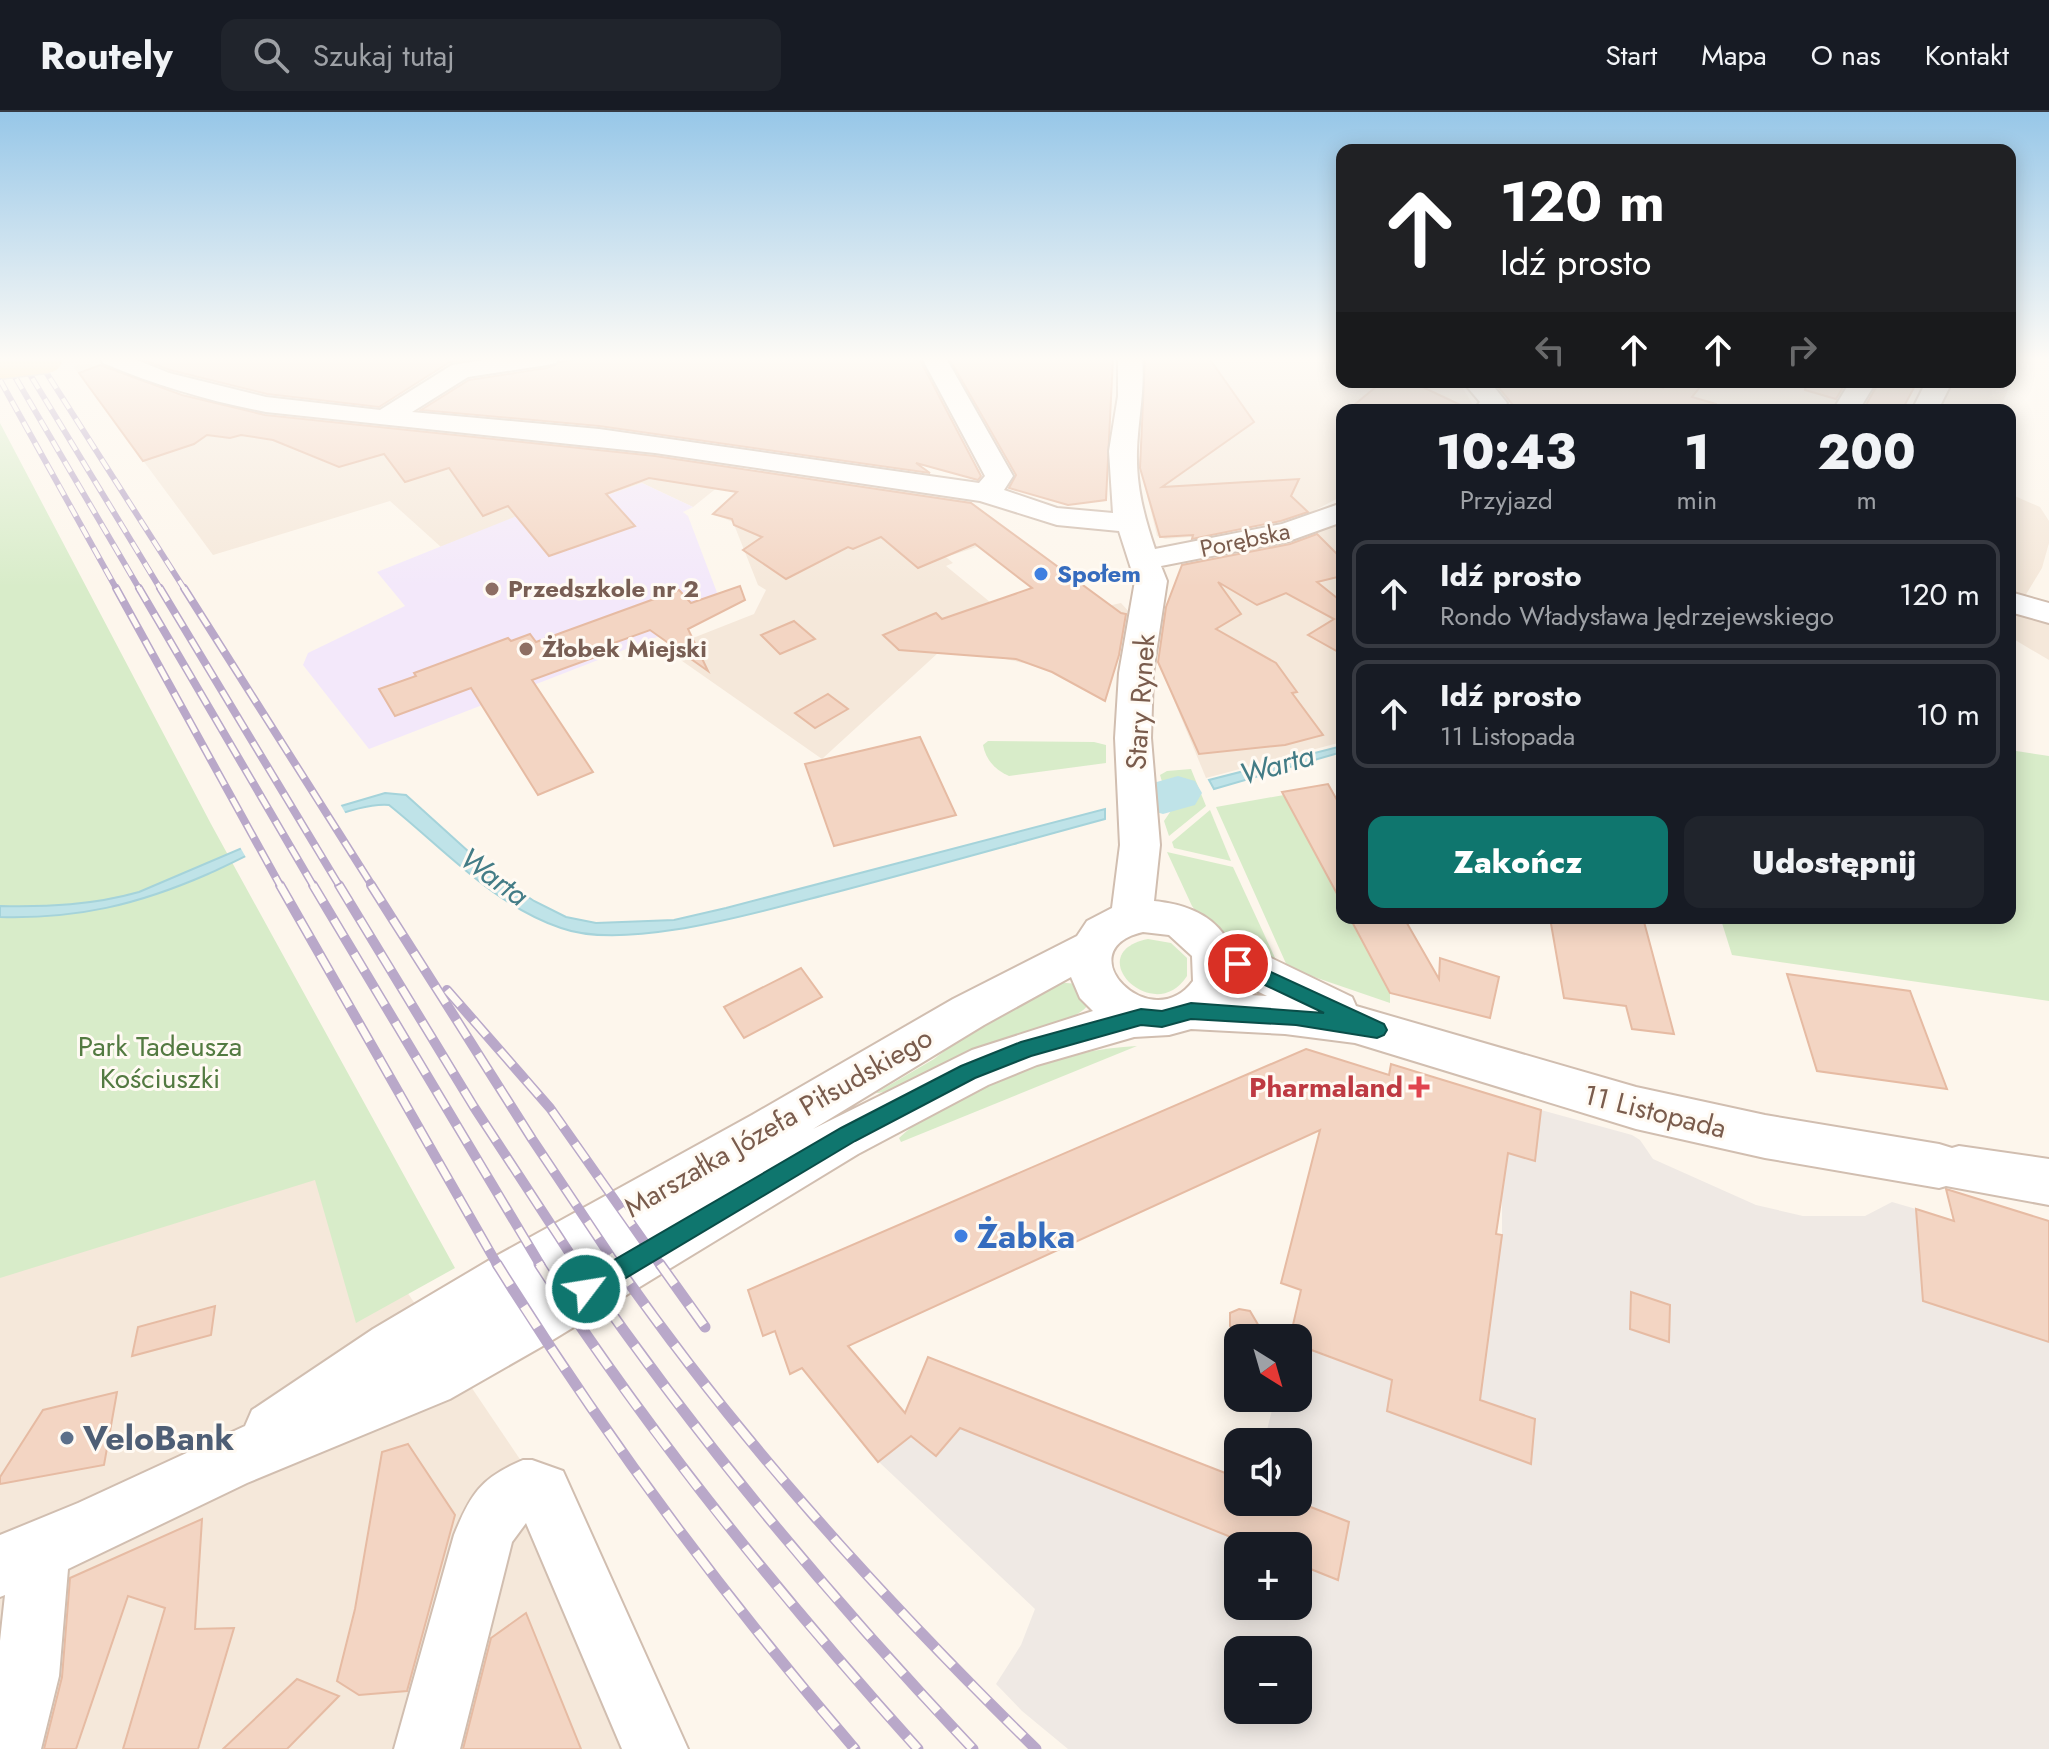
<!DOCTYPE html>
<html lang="pl">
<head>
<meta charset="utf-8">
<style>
	body { margin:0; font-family:Jost,sans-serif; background:#20242c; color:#f1f3f6; height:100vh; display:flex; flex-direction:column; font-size:30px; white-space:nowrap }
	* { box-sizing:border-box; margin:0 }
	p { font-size:26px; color:#9ea1a6 }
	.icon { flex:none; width:44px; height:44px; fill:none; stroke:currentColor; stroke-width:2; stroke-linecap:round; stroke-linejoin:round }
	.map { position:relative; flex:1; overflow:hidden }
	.drawer { position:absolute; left:1336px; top:292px; width:680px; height:520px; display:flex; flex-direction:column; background:#171b24; border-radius:16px; box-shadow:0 4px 20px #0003 }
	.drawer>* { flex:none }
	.guide { position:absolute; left:1336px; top:32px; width:680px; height:244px; border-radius:16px; box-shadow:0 4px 20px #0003; background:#202124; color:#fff; overflow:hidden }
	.needle { width:52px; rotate:143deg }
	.controls { position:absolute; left:1224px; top:1212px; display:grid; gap:16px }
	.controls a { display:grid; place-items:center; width:88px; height:88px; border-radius:16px; background:#171b24; box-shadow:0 4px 20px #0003; font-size:40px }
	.pin { position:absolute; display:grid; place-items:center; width:68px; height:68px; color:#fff; margin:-34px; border:4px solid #fff; border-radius:50%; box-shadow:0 2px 8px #0007 }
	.me { position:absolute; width:88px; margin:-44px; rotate:59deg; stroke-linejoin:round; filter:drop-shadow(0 0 6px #0008) }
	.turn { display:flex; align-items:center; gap:28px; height:168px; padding:0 32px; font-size:36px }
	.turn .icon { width:104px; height:104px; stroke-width:2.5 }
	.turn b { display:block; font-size:56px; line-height:68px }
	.lanes { display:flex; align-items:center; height:76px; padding:0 32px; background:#0003; justify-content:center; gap:40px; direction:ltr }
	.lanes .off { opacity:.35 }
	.eta { display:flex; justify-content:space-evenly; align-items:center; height:136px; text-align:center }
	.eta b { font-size:48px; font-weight:800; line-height:56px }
	.button { display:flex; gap:16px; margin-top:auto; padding:16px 32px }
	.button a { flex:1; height:92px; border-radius:16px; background:#0f766e; color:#fff; font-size:32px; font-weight:800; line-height:92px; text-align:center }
	.button a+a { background:#20242c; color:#f1f3f6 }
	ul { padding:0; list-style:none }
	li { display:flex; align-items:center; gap:24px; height:108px; margin:0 16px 12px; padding:0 16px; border:4px solid #363941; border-radius:16px }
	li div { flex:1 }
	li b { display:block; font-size:30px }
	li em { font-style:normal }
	header { display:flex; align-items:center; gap:48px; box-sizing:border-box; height:112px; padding:0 40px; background:#171b24; border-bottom:2px solid #363941 }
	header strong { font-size:38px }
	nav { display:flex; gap:44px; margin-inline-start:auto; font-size:28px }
	.search { width:560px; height:72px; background:#20242c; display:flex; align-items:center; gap:20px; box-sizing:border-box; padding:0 28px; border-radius:16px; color:#9ea1a6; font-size:30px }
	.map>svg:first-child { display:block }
	.residential { fill:#f5e8da }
	.industrial { fill:#efe9e4; fill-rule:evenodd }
	.education { fill:#f3e8fa }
	.green { fill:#d8ecc9 }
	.water { fill:#bfe3e8; stroke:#a5d3da; stroke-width:2 }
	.pier { fill:#fdf6ec }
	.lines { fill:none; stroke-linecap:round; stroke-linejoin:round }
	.river { fill:#bfe3e8; fill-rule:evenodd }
	.building { fill:#f3d5c3; stroke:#e6bba3; stroke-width:2 }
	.minor-casing { stroke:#d1beb0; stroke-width:4 }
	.minor { fill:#fff; fill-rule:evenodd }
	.rail-far3-casing { stroke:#b9a8c9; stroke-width:6 }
	.rail-far2-casing { stroke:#b9a8c9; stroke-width:8 }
	.rail-far1-casing { stroke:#b9a8c9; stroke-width:10 }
	.rail-casing { stroke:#b9a8c9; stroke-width:11 }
	.rail-far3 { stroke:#fffaf3; stroke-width:4; stroke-dasharray:12; stroke-linecap:butt }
	.rail-far2 { stroke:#fffaf3; stroke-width:5; stroke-dasharray:15; stroke-linecap:butt }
	.rail-far1 { stroke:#fffaf3; stroke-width:7; stroke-dasharray:20; stroke-linecap:butt }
	.rail { stroke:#fffaf3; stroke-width:8; stroke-dasharray:25; stroke-linecap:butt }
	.major-bridge-casing { stroke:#dad1cd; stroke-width:32; stroke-linecap:butt }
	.major-bridge { stroke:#fbd9a5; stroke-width:29 }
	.route { fill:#0f766e; stroke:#0a4d48; stroke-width:2 }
	.shop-dot { fill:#3f7fe0; stroke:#fffaf3; stroke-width:3 }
	.education-dot { fill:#8d6e63; stroke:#fffaf3; stroke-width:3 }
	.health-dot { fill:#e0444e; stroke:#fffaf3; stroke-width:3 }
	.service-dot { fill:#5c6f8a; stroke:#fffaf3; stroke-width:3 }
	.labels { text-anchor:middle; stroke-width:6; stroke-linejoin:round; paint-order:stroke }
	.far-street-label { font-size:24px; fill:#7a5c4d; stroke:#fffaf3 }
	.far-shop-label { font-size:24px; font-weight:bold; fill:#366cbe; stroke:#fffaf3; text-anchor:start }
	.far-education-label { font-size:24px; font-weight:bold; fill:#785e54; stroke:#fffaf3; text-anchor:start }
	.street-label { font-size:28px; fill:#7a5c4d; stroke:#fffaf3 }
	.park-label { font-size:28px; fill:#537a41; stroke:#fffaf3 }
	.health-label { font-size:28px; font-weight:bold; fill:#be3a42; stroke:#fffaf3; text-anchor:end }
	.water-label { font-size:30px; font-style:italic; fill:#437c86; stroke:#fffaf3 }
	.near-shop-label { font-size:34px; font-weight:bold; fill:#366cbe; stroke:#fffaf3; text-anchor:start }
	.near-service-label { font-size:34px; font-weight:bold; fill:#4e5e75; stroke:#fffaf3; text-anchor:start }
</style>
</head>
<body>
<header>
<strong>Routely</strong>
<div class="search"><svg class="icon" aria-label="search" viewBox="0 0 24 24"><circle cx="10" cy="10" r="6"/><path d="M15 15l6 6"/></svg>Szukaj tutaj</div>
<nav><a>Start</a><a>Mapa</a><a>O nas</a><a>Kontakt</a></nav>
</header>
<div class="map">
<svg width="2049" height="1637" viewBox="0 0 2049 1637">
	<rect width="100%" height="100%" fill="#fdf6ec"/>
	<!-- residential -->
	<g class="residential">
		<path d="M1151 246H1342V270H1459L1472 291 1467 298H1342V384L1308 402 1216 423 1165 427 1157 424 1139 350 1156 260Z"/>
		<path d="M2010 246H2022L1999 298H1934L1947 270H2010Z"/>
		<path d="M88 252 180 285 245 297 322 306 507 319 744 354 693 395 642 371 525 412 517 405 441 435 390 389 213 443 73 254Z"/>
		<path d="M1496 270H1853L1835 298H1549Z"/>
		<path d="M763 356 973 389 961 410 989 431 946 445 953 451 946 454 990 490 1027 512 1121 491 1131 502 1106 587 1055 561 1028 552 996 545 938 541 822 647 665 537 754 502 766 478 758 473 733 410 713 402Z"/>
		<path d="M2010 382 2040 395 2049 409V431L2042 456 2025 484 2010 479Z"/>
		<path d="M1342 412V630L1206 666 1161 557 1160 511 1179 461 1198 451Z"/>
		<path d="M2010 500 2049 511V548L2010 525Z"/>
		<path d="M322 1054 542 1380 655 1637H0V1155Z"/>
	</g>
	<!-- industrial -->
	<path class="industrial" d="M1541 998 1632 1023 1640 1028 1653 1047 1756 1093 1803 1104H1865L1892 1090 1916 1097 1923 1189 2049 1230V1637H1068L1022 1599 996 1572 1021 1533 1035 1497 879 1350 911 1324 936 1344 949 1328 936 1306 1253 1434H1238V1494H1298V1452L1338 1468 1349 1410 1298 1390V1330H1264L1275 1286H1298V1233L1392 1268 1387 1299 1531 1352 1535 1307 1480 1288 1502 1123V1082L1508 1041 1535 1049ZM1238 1538H1298V1598H1238Z"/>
	<!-- education -->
	<path class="education" d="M642 371 693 395 683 400 688 404 724 499 369 637 303 553 308 541 405 494 377 460 517 404 525 412Z"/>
	<!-- green -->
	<g class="green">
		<path d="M0 311 211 712 455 1156 356 1211 315 1068 0 1166Z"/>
		<path d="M988 629 1094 630 1106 633V651L1009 664C995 658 986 648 983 633Z"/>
		<path d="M2010 638 2049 644V889L1732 843 1722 811 1713 806H2010Z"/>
		<path d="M1191 657 1206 694 1169 724 1164 709 1177 690 1173 678 1164 676 1160 663 1167 659Z"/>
		<path d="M1284 683 1342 791V806H1350L1390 881V891L1288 856 1216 695Z"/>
		<path d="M1210 698 1231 749 1174 736 1172 730Z"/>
		<path d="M1167 740 1233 755 1282 861 1206 812 1192 794Z"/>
		<path d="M1148 827 1171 831 1187 846V864C1154 916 1079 841 1148 827Z"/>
		<path d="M1055 870 1078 872 1090 891C1073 914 1021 919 995 930 973 939 891 983 876 981L934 947 1003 894Z"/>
		<path d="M1137 934 901 1030 899 1026C953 975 1063 937 1137 934Z"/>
	</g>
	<!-- water -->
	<g class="water">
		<path d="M1342 634V640L1214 677 1209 668Z"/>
		<path d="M385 681 406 683 490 759 534 789 566 805 596 811 674 808 726 796 1105 697V707C1013 732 921 758 829 782 761 799 627 840 561 816 493 793 443 736 389 693 344 689 252 743 208 762 137 793 77 807 0 805V794C48 795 93 793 139 780L341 694Z"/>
	</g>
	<!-- pier -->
	<path class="pier" d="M339 690 347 704 248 749 240 735Z"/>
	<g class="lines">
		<!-- river -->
		<path class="river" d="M1178 664 1195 669 1202 681 1195 693 1163 702 1146 697 1139 685 1146 673Z"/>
	</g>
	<!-- building -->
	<g class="building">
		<path d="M139 246H480L450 250 379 295 267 282 170 258Z"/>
		<path d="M588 246H919L981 364 978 368 916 351 930 361 599 314 421 298 469 268 547 256 560 250Z"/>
		<path d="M949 246H1113L1106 388 1068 393 1009 376 1016 363Z"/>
		<path d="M1145 246H1209L1254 310 1162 375 1299 367 1291 384 1308 400 1281 409 1192 427 1193 423 1160 425 1140 356Z"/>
		<path d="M100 253 182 283 265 303 655 344 971 391 1121 501 1126 502 1119 543 1105 589 1052 560 1016 547 899 538 883 523 936 501 942 507 1032 476 975 432 918 456 881 425 853 437 848 435 786 467 743 438 762 425 734 413 732 407 713 402 737 380 649 366 606 382 635 414 549 444 508 394 483 404 449 356 405 370 384 342 339 355 273 328 241 323 230 326 207 323 194 332 143 349 79 261Z"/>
		<path d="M1382 270H1412L1471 298H1348Z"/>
		<path d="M1494 270H1643L1663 276 1668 270H1704L1692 285 1716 292 1715 298H1517Z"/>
		<path d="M1806 270H1846L1836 287 1805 278Z"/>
		<path d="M1879 270H1917L1902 298H1863Z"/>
		<path d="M1317 422 1342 447V464L1317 470 1342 490V542L1308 523 1334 507 1286 481 1257 493 1218 470 1241 502 1216 517 1276 551 1297 580 1292 581 1323 623 1285 633 1199 642 1158 550 1166 495 1182 453 1290 432Z"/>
		<path d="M740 474 745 488 688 517 708 559 650 518 597 537 601 543 532 568 593 660 538 683 471 576 395 604 379 577 416 564 414 561 508 526 511 529 530 522 536 530 679 478 691 491Z"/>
		<path d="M794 509 815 527 780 542 761 523Z"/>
		<path d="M828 582 848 597 815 616 795 601Z"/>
		<path d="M920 625 956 703 834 734 805 652Z"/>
		<path d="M1328 672 1342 697V791L1282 680Z"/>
		<path d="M1350 806H1404L1439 867 1440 846 1499 865 1490 906 1390 881Z"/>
		<path d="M1550 806H1643L1674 922 1632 917 1626 894 1564 886Z"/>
		<path d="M801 856 822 885 744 926 724 895Z"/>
		<path d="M1787 862 1910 879 1947 977 1817 959Z"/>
		<path d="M1306 937 1389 963 1391 952 1541 998 1535 1049 1508 1041 1496 1122 1502 1123 1480 1288 1535 1307 1531 1352 1387 1299 1392 1268 1298 1233V1226H1290L1301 1178 1281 1171 1320 1018 848 1234 905 1301 928 1245 1238 1366V1390H1298L1349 1410 1338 1468 1298 1452V1434H1253L960 1316 936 1344 911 1324 878 1350 802 1256 790 1262 775 1219 763 1224 748 1178Z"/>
		<path d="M1946 1077 2049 1109V1230L1923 1189 1916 1097 1954 1109Z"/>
		<path d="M1631 1180 1670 1193 1669 1230 1630 1217Z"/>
		<path d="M215 1194 211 1223 132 1244 138 1215Z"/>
		<path d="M1239 1197 1250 1199 1260 1216 1250 1224 1235 1222 1230 1214V1201Z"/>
		<path d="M117 1280 104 1353 0 1372V1365L43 1298Z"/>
		<path d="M408 1332 455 1403 407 1579 359 1583 337 1569 355 1497 382 1340Z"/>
		<path d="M202 1407 195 1517 234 1516 198 1637H123L165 1496 128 1484 76 1637H44L62 1565 70 1466Z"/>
		<path d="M526 1501 581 1637H463L491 1526Z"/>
		<path d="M297 1567 339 1584 287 1637H223Z"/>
	</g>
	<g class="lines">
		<!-- minor casing -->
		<g class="minor-casing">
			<g id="minor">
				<path d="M100 246H132L169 261 266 285 380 298 452 253 496 246H559L556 251 547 253 468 265 412 300 599 317 979 371 985 364 922 246H946L1013 364 1004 378 1057 396 1113 401 1109 339 1118 284V246H1142C1145 278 1138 307 1137 339 1136 374 1144 404 1155 437L1282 412 1342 391V410L1289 429 1161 454 1167 469 1153 561 1151 626 1160 733 1154 789C1182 792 1208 800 1225 824L1352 885 1356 894 1636 975 1765 1003 1939 1032 1952 1036 1959 1034 2049 1047V1093L1946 1074 1939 1076 1765 1046 1636 1017 1355 931 1285 922 1191 917 1169 923 1134 925 1037 953 988 973 858 1042 541 1235 450 1287 247 1371 68 1457 59 1564 41 1637H0V1529L5 1483 0 1485V1423L78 1391 245 1314 252 1298 373 1217 498 1143 752 1003 953 887 1077 824 1087 809 1112 796 1120 733 1115 626 1119 561 1135 469 1119 419 1057 413 980 389 655 341 266 300C209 289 157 274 103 251ZM1143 820 1169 823 1192 844 1193 869C1151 926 1065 838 1143 820ZM1071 865 1080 886 1093 899 972 938 813 1017 984 913ZM1237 869 1267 884 1231 882Z"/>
				<path d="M1463 270H1490L1507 291 1502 298H1474L1480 290Z"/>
				<path d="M1850 270H1876L1859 298H1833Z"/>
				<path d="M1926 270H1952L1938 298H1912Z"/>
				<path d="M2010 480 2049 491V511L2010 500Z"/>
				<path d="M523 1348H532L563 1359 688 1637H622L526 1411 512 1430 460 1637H394L454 1423C471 1381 481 1366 523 1348Z"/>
			</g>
		</g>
		<!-- minor -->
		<use href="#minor" class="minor"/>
		<!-- rail-far3 casing -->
		<g class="rail-far3-casing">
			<g id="rail-far3">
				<path d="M4 246 140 478"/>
				<path d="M20 246 161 478"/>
				<path d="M37 246 185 478"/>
				<path d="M0 268 117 478"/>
			</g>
		</g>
		<!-- rail-far2 casing -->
		<g class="rail-far2-casing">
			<g id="rail-far2">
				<path d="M116 476 281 775"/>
				<path d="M139 476 314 775"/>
				<path d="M160 476 340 775"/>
				<path d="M184 476 373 775"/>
			</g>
		</g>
		<!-- rail-far1 casing -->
		<g class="rail-far1-casing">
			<g id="rail-far1">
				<path d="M280 773 498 1154"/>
				<path d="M313 773 541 1154"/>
				<path d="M339 773 474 995 578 1154"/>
				<path d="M371 773 532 1027 617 1154"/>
				<path d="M447 878 550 996 661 1154"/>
			</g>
		</g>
		<!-- rail casing -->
		<g class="rail-casing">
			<g id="rail">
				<path d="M497 1152C604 1323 723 1484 855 1637"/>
				<path d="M539 1152C651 1325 780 1484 918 1637"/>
				<path d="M577 1152C695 1324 829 1485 973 1637"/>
				<path d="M616 1152C738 1328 883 1487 1036 1637"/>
				<path d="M660 1152 705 1215"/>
			</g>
		</g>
		<!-- rail-far3 -->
		<use href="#rail-far3" class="rail-far3"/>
		<!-- rail-far2 -->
		<use href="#rail-far2" class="rail-far2"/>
		<!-- rail-far1 -->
		<use href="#rail-far1" class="rail-far1"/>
		<!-- rail -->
		<use href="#rail" class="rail"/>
		<!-- major-bridge casing -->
		<g class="major-bridge-casing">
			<path id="major-bridge" d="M0 252 48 246"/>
		</g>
		<!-- major-bridge -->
		<use href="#major-bridge" class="major-bridge"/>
	</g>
	<!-- sky -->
	<linearGradient id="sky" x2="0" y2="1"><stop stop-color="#97c7e8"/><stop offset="0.52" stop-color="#fefbf6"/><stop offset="1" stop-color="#fefbf6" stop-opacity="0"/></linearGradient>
	<rect width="2049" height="475" fill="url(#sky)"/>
	<!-- route -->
	<path class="route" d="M1238 845 1384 912 1387 918 1384 923 1377 926 1296 913 1191 907 1162 915 1141 913 1031 944 975 966 855 1029 594 1185 586 1188 578 1185 575 1177 578 1169 841 1016 961 954 1021 930 1141 897 1162 899 1191 891 1324 901 1231 857 1229 852 1231 847Z"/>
	<!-- markers -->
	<g class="shop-dot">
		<circle cx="1041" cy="462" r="8"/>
		<circle cx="961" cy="1124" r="8"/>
	</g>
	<g class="education-dot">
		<circle cx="492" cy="477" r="8"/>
		<circle cx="526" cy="537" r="8"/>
	</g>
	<path class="health-dot" d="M1415 963h8v8h8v8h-8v8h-8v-8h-8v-8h8z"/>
	<circle class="service-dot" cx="67" cy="1326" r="8"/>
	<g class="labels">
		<!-- far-street labels -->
		<g class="far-street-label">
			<text transform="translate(1245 428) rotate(-12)" y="8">Porębska</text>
		</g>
		<!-- far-shop labels -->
		<g class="far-shop-label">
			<text x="1057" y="470">Społem</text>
		</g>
		<!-- far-education labels -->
		<g class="far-education-label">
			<text x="508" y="485">Przedszkole nr 2</text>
			<text x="542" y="545">Żłobek Miejski</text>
		</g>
		<!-- street labels -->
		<g class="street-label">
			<text transform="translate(1140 590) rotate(-86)" y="10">Stary Rynek</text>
			<text transform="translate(1655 999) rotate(14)" y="10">11 Listopada</text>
			<text transform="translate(778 1010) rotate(-30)" y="10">Marszałka Józefa Piłsudskiego</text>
		</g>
		<!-- park labels -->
		<g class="park-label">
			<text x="160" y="944">Park Tadeusza<tspan x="160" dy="32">Kościuszki</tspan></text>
		</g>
		<!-- health labels -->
		<g class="health-label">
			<text x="1403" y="985">Pharmaland</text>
		</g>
		<!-- water labels -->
		<g class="water-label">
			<text transform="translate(1277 653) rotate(-16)" y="10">Warta</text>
			<text transform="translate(494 765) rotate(36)" y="10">Warta</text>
		</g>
		<!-- near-shop labels -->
		<g class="near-shop-label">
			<text x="977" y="1136">Żabka</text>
		</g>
		<!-- near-service labels -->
		<g class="near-service-label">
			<text x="83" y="1338">VeloBank</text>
		</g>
	</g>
</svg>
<div class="controls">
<a><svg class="needle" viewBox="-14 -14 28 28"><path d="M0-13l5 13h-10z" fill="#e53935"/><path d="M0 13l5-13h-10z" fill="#9ea1a6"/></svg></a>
<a><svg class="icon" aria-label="sound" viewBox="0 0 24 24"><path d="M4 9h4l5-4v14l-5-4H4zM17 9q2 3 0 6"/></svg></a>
<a>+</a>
<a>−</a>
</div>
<div class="pin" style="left:1238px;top:852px;background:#d93025"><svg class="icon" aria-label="arrive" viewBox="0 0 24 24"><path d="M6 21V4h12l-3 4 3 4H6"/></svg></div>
<svg class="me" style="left:586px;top:1177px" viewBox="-20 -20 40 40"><circle r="17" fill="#0f766e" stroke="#fff" stroke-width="3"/><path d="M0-11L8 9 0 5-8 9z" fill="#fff"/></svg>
<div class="guide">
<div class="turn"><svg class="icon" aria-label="ahead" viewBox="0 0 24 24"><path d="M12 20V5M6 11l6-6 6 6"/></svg><div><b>120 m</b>Idź prosto</div></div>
<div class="lanes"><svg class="icon off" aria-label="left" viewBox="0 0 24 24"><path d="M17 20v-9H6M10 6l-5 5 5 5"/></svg><svg class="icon" aria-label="ahead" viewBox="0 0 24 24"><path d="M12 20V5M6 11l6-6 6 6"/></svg><svg class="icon" aria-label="ahead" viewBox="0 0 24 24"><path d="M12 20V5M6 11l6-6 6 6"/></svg><svg class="icon off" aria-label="right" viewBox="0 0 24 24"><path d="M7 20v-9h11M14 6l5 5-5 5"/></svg></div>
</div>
<section class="drawer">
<div class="eta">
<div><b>10:43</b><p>Przyjazd</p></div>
<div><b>1</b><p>min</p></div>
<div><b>200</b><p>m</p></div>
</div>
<ul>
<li><svg class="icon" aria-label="ahead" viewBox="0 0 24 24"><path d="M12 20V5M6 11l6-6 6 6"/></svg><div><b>Idź prosto</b><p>Rondo Władysława Jędrzejewskiego</p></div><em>120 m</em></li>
<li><svg class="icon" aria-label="ahead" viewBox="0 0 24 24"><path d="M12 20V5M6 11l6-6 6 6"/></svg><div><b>Idź prosto</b><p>11 Listopada</p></div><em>10 m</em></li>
</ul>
<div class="button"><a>Zakończ</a><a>Udostępnij</a></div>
</section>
</div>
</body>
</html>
